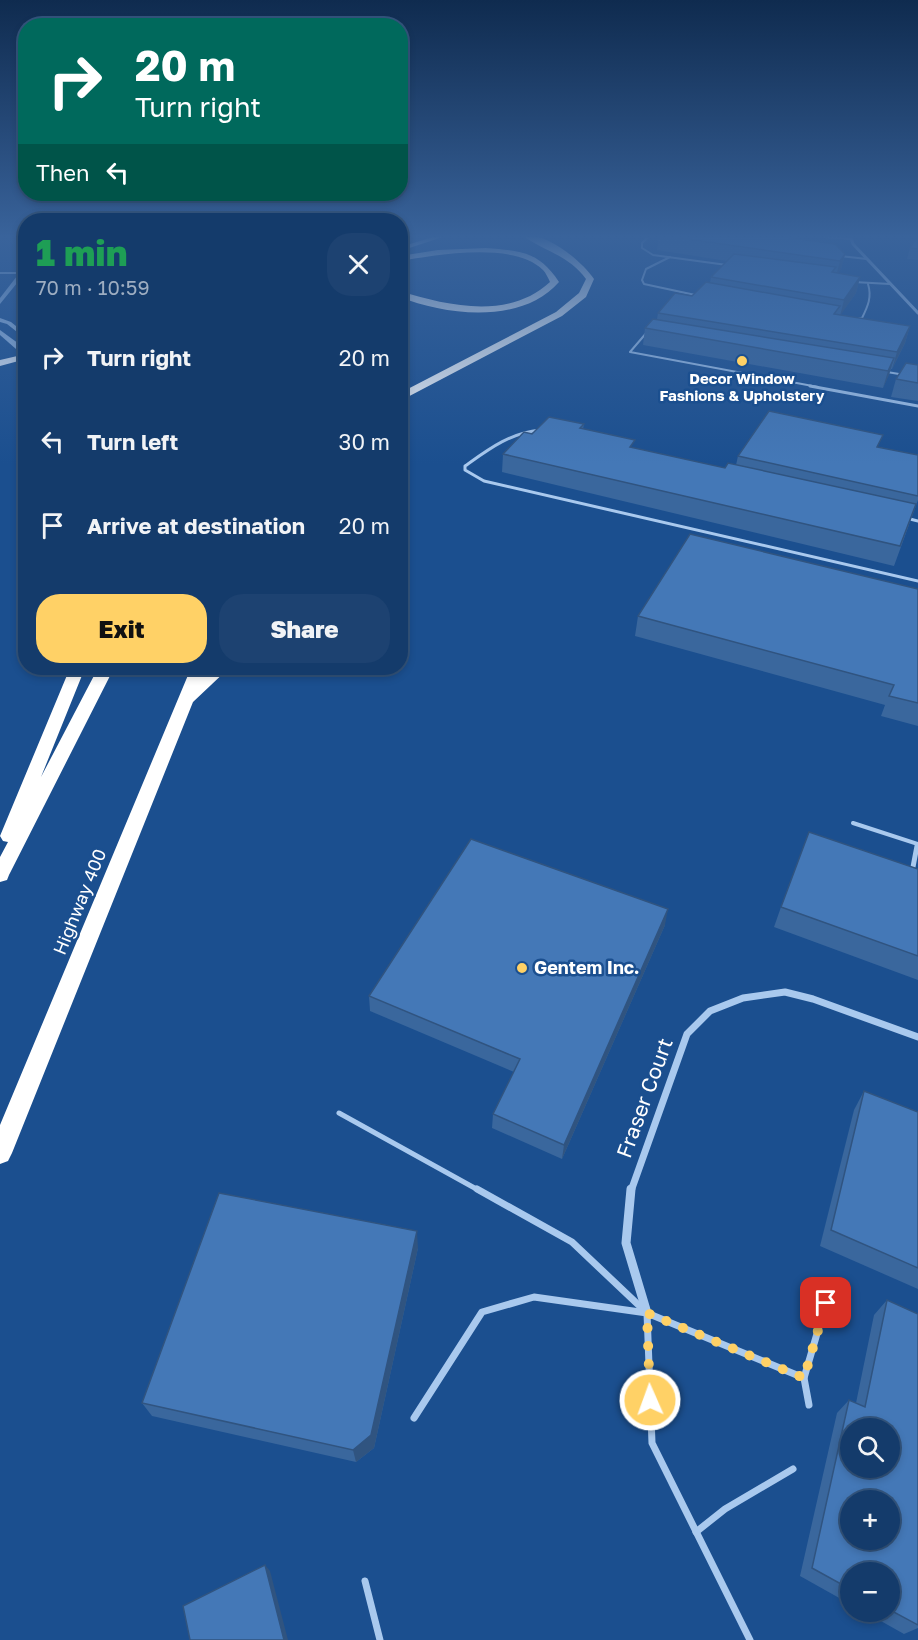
<!DOCTYPE html>
<html lang="en">
<head>
<meta charset="utf-8">
<style>
	body { margin:0; font-family:"Golos Text",sans-serif; background:#1d4271; color:#f1f3f6; height:100vh; display:flex; flex-direction:column; font-size:22px; white-space:nowrap }
	* { box-sizing:border-box; margin:0 }
	p { font-size:20px; color:#9dadc1 }
	.icon { flex:none; width:33px; height:33px; fill:none; stroke:currentColor; stroke-width:2; stroke-linecap:round; stroke-linejoin:round }
	.map { position:relative; flex:1; overflow:hidden }
	.drawer { position:absolute; left:18px; top:213px; width:390px; height:462px; display:flex; flex-direction:column; background:#143b6b; border-radius:24px; box-shadow:0 3px 9px #0003,0 0 0 2px #33557e }
	.drawer>* { flex:none }
	.banner { position:absolute; left:18px; top:18px; width:390px; height:183px; border-radius:24px; box-shadow:0 3px 9px #0003,0 0 0 2px #33557e; background:#00695c; color:#fff; overflow:hidden }
	.controls { position:absolute; left:840px; top:1418px; display:grid; gap:12px }
	.controls a { display:grid; place-items:center; width:60px; height:60px; border-radius:50%; background:#143b6b; box-shadow:0 3px 9px #0003,0 0 0 2px #33557e; font-size:30px }
	.pin { position:absolute; display:grid; place-items:center; width:51px; height:51px; color:#fff; margin:-26px; border-radius:12px; box-shadow:0 3px 9px #0006 }
	.me { position:absolute; width:66px; margin:-33px; rotate:358deg; stroke-linejoin:round; filter:drop-shadow(0 0 4px #0008) }
	.turn { display:flex; align-items:center; gap:21px; height:126px; padding:0 18px; font-size:27px }
	.turn .icon { width:78px; height:78px; stroke-width:2.5 }
	.turn b { display:block; font-size:42px; line-height:51px }
	.then { display:flex; align-items:center; height:57px; padding:0 18px; background:#0003; gap:12px; font-size:22px }
	.round { display:grid; place-items:center; flex:none; width:63px; height:63px; border-radius:24px; background:#1d4271 }
	.overview { display:flex; align-items:center; justify-content:space-between; height:102px; padding:0 18px }
	h1 { font-size:36px; font-weight:800; line-height:45px; color:#1e9e55 }
	.action { display:flex; gap:12px; margin-top:auto; padding:12px 18px }
	.action a { flex:1; height:69px; border-radius:24px; background:#ffd166; color:#111; font-size:24px; font-weight:800; line-height:69px; text-align:center }
	.action a+a { background:#1d4271; color:#f1f3f6 }
	ul { padding:0; list-style:none }
	li { display:flex; align-items:center; gap:18px; height:84px; padding:0 18px }
	li div { flex:1 }
	li b { display:block; font-size:22px }
	li em { font-style:normal }
	.map>svg:first-child { display:block }
	.lines { fill:none; stroke-linecap:round; stroke-linejoin:round }
	.service-far4 { stroke:#a9c9ee; stroke-width:2 }
	.service-far3 { stroke:#a9c9ee; stroke-width:3 }
	.service-far2 { stroke:#a9c9ee; stroke-width:4 }
	.service-far1 { stroke:#a9c9ee; stroke-width:5 }
	.service { stroke:#a9c9ee; stroke-width:7 }
	.minor-far2 { stroke:#a9c9ee; stroke-width:3 }
	.minor-far1 { stroke:#a9c9ee; stroke-width:7 }
	.minor { stroke:#a9c9ee; stroke-width:9 }
	.tertiary { fill:#a9c9ee; fill-rule:evenodd }
	.primary { fill:#f0f6ff; fill-rule:evenodd }
	.motorway { fill:#fff; fill-rule:evenodd }
	.wall { fill:#3a679d }
	.shaded-wall { fill:#305480 }
	.building { fill:#4478b7; stroke:#305480; stroke-width:1.5; fill-rule:evenodd }
	.route { stroke:#ffd166; stroke-width:10; stroke-dasharray:0 18 }
	.poi-dot { fill:#ffd166; stroke:#1b4f8f; stroke-width:2 }
	.labels { text-anchor:middle; stroke-width:5; stroke-linejoin:round; paint-order:stroke }
	.far-poi-label { font-size:15px; font-weight:bold; fill:#fff; stroke:#1b4f8f }
	.street-label { font-size:18px; fill:#fff; stroke:#1b4f8f }
	.poi-label { font-size:18px; font-weight:bold; fill:#fff; stroke:#1b4f8f; text-anchor:start }
	.near-street-label { font-size:21px; fill:#fff; stroke:#1b4f8f }
</style>
</head>
<body>
<div class="map">
<svg width="918" height="1640" viewBox="0 0 918 1640">
	<rect width="100%" height="100%" fill="#1b4f8f"/>
	<g class="lines">
		<!-- service-far4 -->
		<g class="service-far4">
			<path d="M651 235 642 243V248L653 255 727 265"/>
			<path d="M800 235 851 239"/>
			<path d="M840 256 867 259"/>
			<path d="M670 257 646 269 642 280 644 284 700 296"/>
			<path d="M0 273H21"/>
			<path d="M854 282 890 284"/>
			<path d="M856 319 862 318C868 306 872 297 868 284"/>
			<path d="M648 331 630 352 818 387"/>
			<path d="M887 372 905 375"/>
		</g>
		<!-- service-far3 -->
		<g class="service-far3">
			<path d="M810 386 918 406"/>
			<path d="M540 430C510 433 489 449 465 466V470L484 481 918 581"/>
			<path d="M906 518 918 521"/>
		</g>
		<!-- service-far2 -->
		<g class="service-far2">
			<path d="M853 823 918 844"/>
			<path d="M917 848 918 844"/>
		</g>
		<!-- service-far1 -->
		<g class="service-far1">
			<path d="M913 867 917 846"/>
			<path d="M339 1113 480 1191"/>
		</g>
		<!-- service -->
		<g class="service">
			<path d="M477 1189 572 1242 647 1313 652 1443 750 1640"/>
			<path d="M809 1405 804 1378 826 1303"/>
			<path d="M414 1418 482 1312 534 1297 647 1313 804 1378"/>
			<path d="M696 1532 725 1509 793 1469"/>
			<path d="M365 1581 380 1640"/>
		</g>
		<!-- minor-far2 -->
		<path class="minor-far2" d="M850 235 853 244 918 313"/>
		<!-- minor-far1 -->
		<path class="minor-far1" d="M631 1191 687 1034 710 1011 743 998 785 992 813 999 918 1037"/>
		<!-- minor -->
		<path class="minor" d="M631 1189 626 1243 647 1313"/>
		<!-- tertiary -->
		<g class="tertiary">
			<path d="M24 267H26V272L0 304V298Z"/>
			<path d="M0 318 11 322 26 334V339L7 324 0 322Z"/>
			<path d="M0 330 26 349V354L16 349 0 335Z"/>
		</g>
		<!-- primary -->
		<g class="primary">
			<path d="M440 235H449L400 251V247Z"/>
			<path d="M26 354V359L0 366V360Z"/>
		</g>
		<!-- motorway -->
		<g class="motorway">
			<path d="M522 235C546 232 581 260 594 279L586 297 562 316 400 401V393L556 312 579 293 586 279C569 255 543 251 522 235Z"/>
			<path d="M486 248C520 251 539 251 559 282 523 324 447 316 400 297V291C448 306 509 320 550 282 548 278 546 273 543 270 514 241 436 255 400 261V256L438 250Z"/>
			<path d="M70 668H85L41 777 98 668H114L9 875 7 880 0 882V857L8 842 3 841 0 836Z"/>
			<path d="M191 668H206L204 676 212 668H229L193 702 12 1153 8 1161 0 1164V1125Z"/>
		</g>
	</g>
	<!-- wall -->
	<g class="wall">
		<path d="M659 235H799L798 238 845 254 841 269 838 273 860 277 856 293 840 315 910 326 905 343 892 369H891L883 388 643 345 645 328 657 319 658 313 692 296 710 283 711 277 727 261 657 250Z"/>
		<path d="M918 236V260L907 259 910 248Z"/>
		<path d="M918 365V401L891 397 896 379Z"/>
		<path d="M584 424 583 429 634 448 725 468 736 465 738 456 879 447 918 455V500L894 566 502 472 503 454 532 434Z"/>
		<path d="M918 589V726L881 716 885 705 635 636 638 616Z"/>
		<path d="M918 869V980L774 927 781 907Z"/>
		<path d="M665 925 562 1159 492 1128 493 1114 514 1072 370 1011 369 996Z"/>
		<path d="M864 1091 918 1112V1289L820 1246 854 1110Z"/>
		<path d="M418 1248 374 1448 356 1462 152 1416 142 1403Z"/>
		<path d="M887 1300 918 1314V1628L904 1634 863 1611H890V1572H850V1604L800 1576 837 1413 849 1400 856 1403 874 1315Z"/>
	</g>
	<!-- shaded-wall -->
	<g class="shaded-wall">
		<path d="M795 235H799L798 238 792 246Z"/>
		<path d="M845 254 841 269 836 276 840 261Z"/>
		<path d="M860 277 856 293 840 316 844 300Z"/>
		<path d="M910 326 905 343 892 369 897 352Z"/>
		<path d="M894 358 889 375 883 388 888 371Z"/>
		<path d="M668 909 665 925 562 1159 564 1145Z"/>
		<path d="M417 1231 418 1248 374 1448 356 1462 353 1450Z"/>
		<path d="M265 1565 270 1571 288 1640H284Z"/>
	</g>
	<!-- building -->
	<g class="building">
		<path d="M659 235H772L835 244 845 254 840 261Z"/>
		<path d="M918 236V249L910 248Z"/>
		<path d="M734 254 836 267 832 272 860 277 844 300 711 277Z"/>
		<path d="M706 282 840 306 834 314 910 326 897 352 658 313 675 293 692 296Z"/>
		<path d="M653 319 894 358 888 371 645 328Z"/>
		<path d="M906 363 918 365V383L896 379Z"/>
		<path d="M769 411 883 435 877 447 918 455V496L738 456Z"/>
		<path d="M549 417 584 424 580 428 635 440 630 447 725 468 728 463 916 504 900 546 503 454 524 432 532 434Z"/>
		<path d="M690 534 918 589V703L889 696 894 685 638 616Z"/>
		<path d="M809 832 918 869V956L781 907Z"/>
		<path d="M471 839 668 909 564 1145 493 1114 520 1059 369 996Z"/>
		<path d="M864 1091 918 1112V1268L831 1230Z"/>
		<path d="M219 1193 417 1231 371 1435 353 1450 142 1403Z"/>
		<path d="M887 1300 918 1314V1625L890 1610V1572H850V1589L812 1568 849 1400 865 1407ZM850 1428H890V1467H850ZM850 1500H890V1539H850Z"/>
		<path d="M265 1565 284 1640H190L183 1606Z"/>
	</g>
	<!-- sky -->
	<linearGradient id="sky" x2="0" y2="1"><stop stop-color="#0f2b4f"/><stop offset="0.51" stop-color="#39639b"/><stop offset="1" stop-color="#39639b" stop-opacity="0"/></linearGradient>
	<rect width="918" height="464" fill="url(#sky)"/>
	<g class="lines">
		<!-- route -->
		<path class="route" d="M650 1400 647 1313 804 1378 826 1303"/>
	</g>
	<!-- markers -->
	<g class="poi-dot">
		<circle cx="742" cy="361" r="6"/>
		<circle cx="522" cy="968" r="6"/>
	</g>
	<g class="labels">
		<!-- far-poi labels -->
		<g class="far-poi-label">
			<text x="742" y="384">Decor Window<tspan x="742" dy="17">Fashions &amp; Upholstery</tspan></text>
		</g>
		<!-- street labels -->
		<g class="street-label">
			<text transform="translate(80 902) rotate(-68)" y="6">Highway 400</text>
		</g>
		<!-- poi labels -->
		<g class="poi-label">
			<text x="534" y="974">Gentem Inc.</text>
		</g>
		<!-- near-street labels -->
		<g class="near-street-label">
			<text transform="translate(645 1098) rotate(-70)" y="7">Fraser Court</text>
		</g>
	</g>
</svg>
<div class="controls">
<a><svg class="icon" aria-label="search" viewBox="0 0 24 24"><circle cx="10" cy="10" r="6"/><path d="M15 15l6 6"/></svg></a>
<a>+</a>
<a>−</a>
</div>
<div class="pin" style="left:826px;top:1303px;background:#d93025"><svg class="icon" aria-label="arrive" viewBox="0 0 24 24"><path d="M6 21V4h12l-3 4 3 4H6"/></svg></div>
<svg class="me" style="left:650px;top:1400px" viewBox="-20 -20 40 40"><circle r="17" fill="#ffd166" stroke="#fff" stroke-width="3"/><path d="M0-11L8 9 0 5-8 9z" fill="#fff"/></svg>
<div class="banner">
<div class="turn"><svg class="icon" aria-label="right" viewBox="0 0 24 24"><path d="M7 20v-9h11M14 6l5 5-5 5"/></svg><div><b>20 m</b>Turn right</div></div>
<div class="then">Then<svg class="icon" aria-label="left" viewBox="0 0 24 24"><path d="M17 20v-9H6M10 6l-5 5 5 5"/></svg></div>
</div>
<section class="drawer">
<div class="overview"><div><h1>1 min</h1><p>70 m · 10:59</p></div><a class="round"><svg class="icon" aria-label="close" viewBox="0 0 24 24"><path d="M6 6l12 12M18 6L6 18"/></svg></a></div>
<ul>
<li><svg class="icon" aria-label="right" viewBox="0 0 24 24"><path d="M7 20v-9h11M14 6l5 5-5 5"/></svg><div><b>Turn right</b></div><em>20 m</em></li>
<li><svg class="icon" aria-label="left" viewBox="0 0 24 24"><path d="M17 20v-9H6M10 6l-5 5 5 5"/></svg><div><b>Turn left</b></div><em>30 m</em></li>
<li><svg class="icon" aria-label="arrive" viewBox="0 0 24 24"><path d="M6 21V4h12l-3 4 3 4H6"/></svg><div><b>Arrive at destination</b></div><em>20 m</em></li>
</ul>
<div class="action"><a>Exit</a><a>Share</a></div>
</section>
</div>
</body>
</html>
